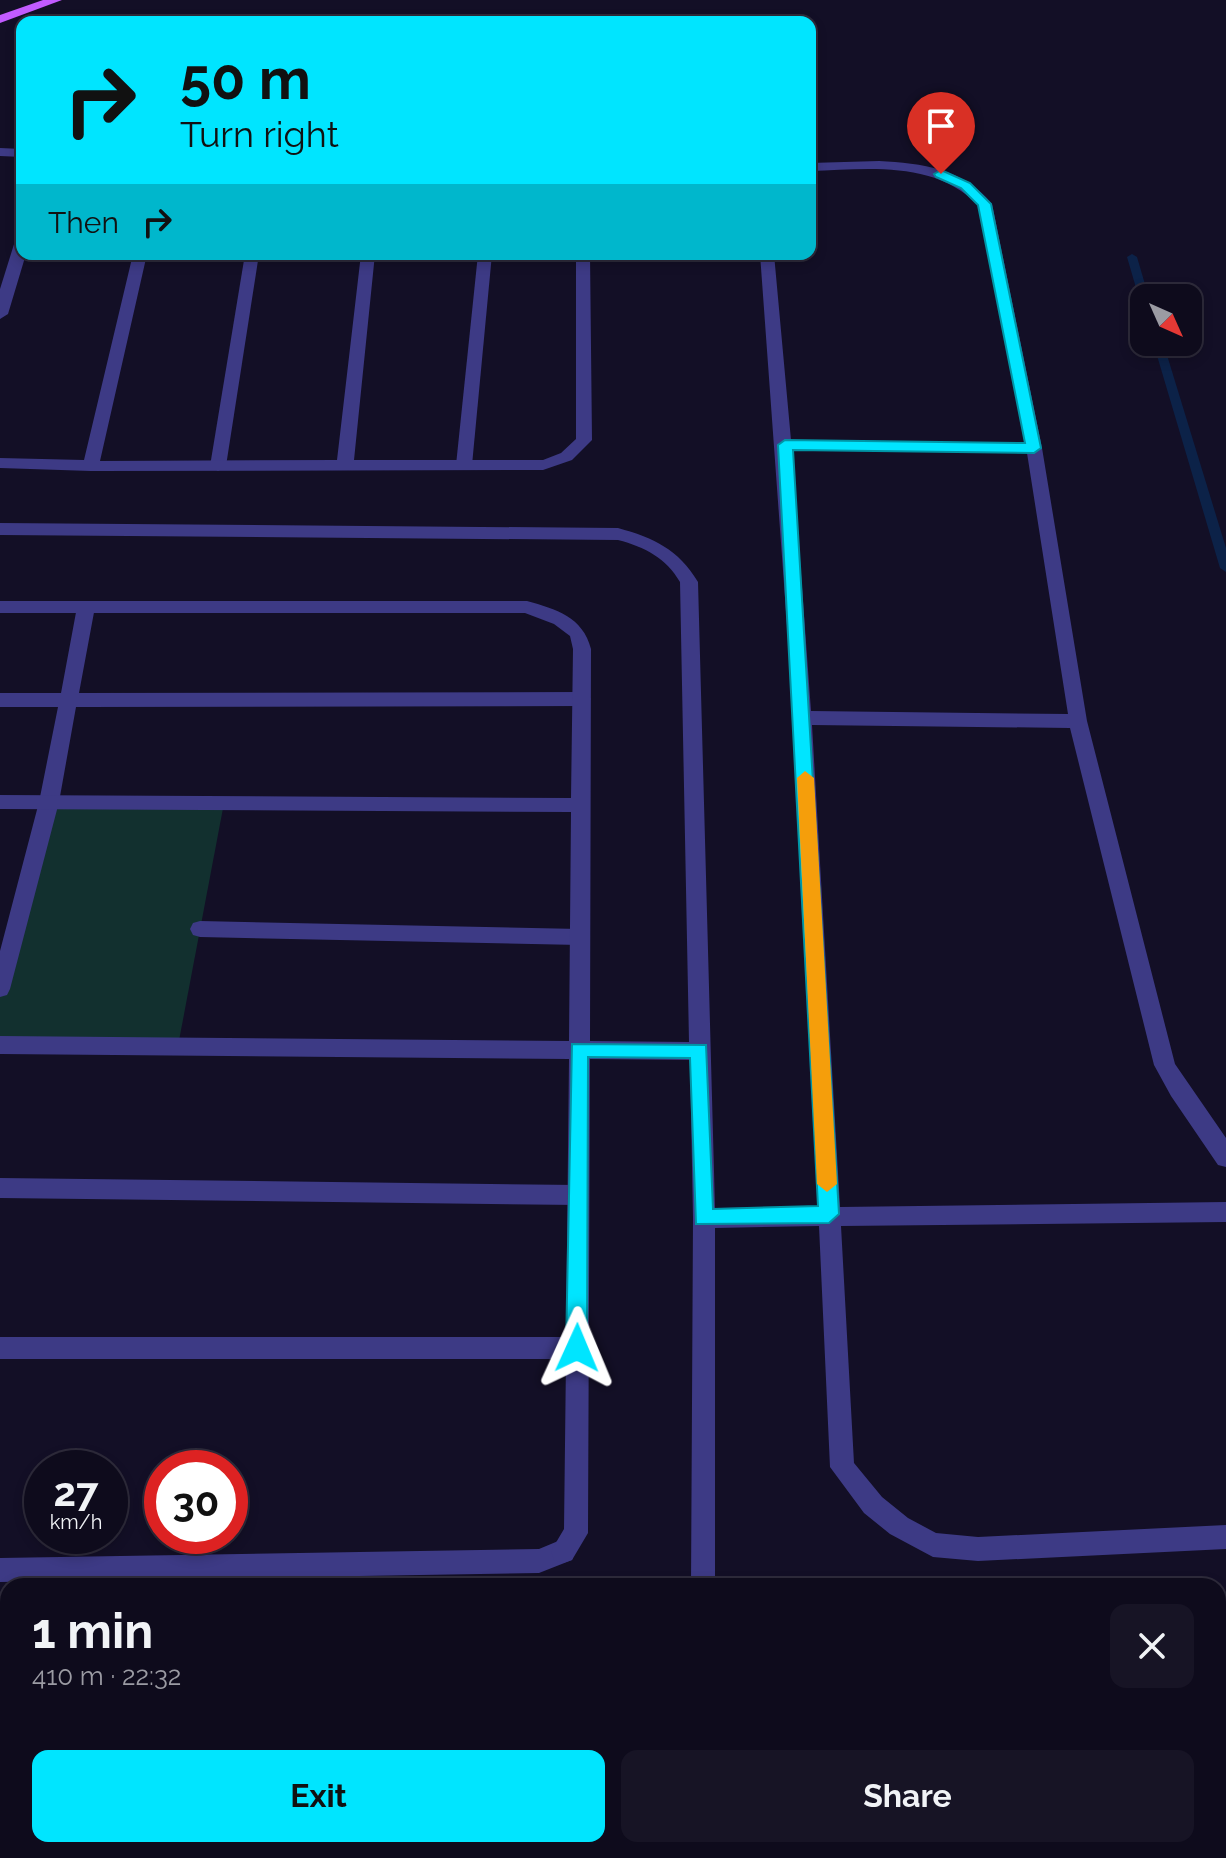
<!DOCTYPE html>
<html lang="en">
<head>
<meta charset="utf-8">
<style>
	body { margin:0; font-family:Raleway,sans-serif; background:#171425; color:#f1f3f6; height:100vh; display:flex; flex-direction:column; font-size:30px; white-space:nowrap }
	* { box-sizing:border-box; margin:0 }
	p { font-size:26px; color:#9b9ba3 }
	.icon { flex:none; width:44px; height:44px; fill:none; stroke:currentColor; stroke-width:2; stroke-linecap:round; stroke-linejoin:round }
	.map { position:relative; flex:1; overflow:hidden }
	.side { position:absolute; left:0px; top:1578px; width:1226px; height:280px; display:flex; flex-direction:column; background:#0e0b1c; border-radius:24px 24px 0 0; box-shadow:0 4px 12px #0003,0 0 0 2px #2e2b3b }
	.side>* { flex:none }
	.top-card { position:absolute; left:16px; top:16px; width:800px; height:244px; border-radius:16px; box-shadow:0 4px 12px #0003,0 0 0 2px #2e2b3b; background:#00e5ff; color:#111; overflow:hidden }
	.needle { width:52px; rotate:135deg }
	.fabs { position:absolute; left:1130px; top:284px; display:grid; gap:16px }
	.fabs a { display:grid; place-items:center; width:72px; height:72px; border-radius:16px; background:#0e0b1c; box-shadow:0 4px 12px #0003,0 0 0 2px #2e2b3b; font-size:40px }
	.speed { position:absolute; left:24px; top:1450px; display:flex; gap:16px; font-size:40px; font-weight:700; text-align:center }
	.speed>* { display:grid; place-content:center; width:104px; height:104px; border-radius:50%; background:#0e0b1c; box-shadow:0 4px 12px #0003,0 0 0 2px #2e2b3b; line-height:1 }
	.speed small { font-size:20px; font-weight:400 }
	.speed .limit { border:12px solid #d22; background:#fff; color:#111 }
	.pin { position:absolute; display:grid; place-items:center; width:68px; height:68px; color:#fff; margin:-82px -34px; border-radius:50% 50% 50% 0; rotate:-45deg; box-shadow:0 0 8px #0007 }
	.pin .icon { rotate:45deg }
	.me { position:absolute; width:88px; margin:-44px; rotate:1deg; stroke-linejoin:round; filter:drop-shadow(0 0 6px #0008) }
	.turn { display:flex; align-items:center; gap:28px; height:168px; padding:0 32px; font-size:36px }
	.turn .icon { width:104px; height:104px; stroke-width:2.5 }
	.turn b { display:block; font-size:56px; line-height:68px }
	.then { display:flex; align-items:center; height:76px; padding:0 32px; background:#0003; gap:16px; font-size:30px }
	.round { display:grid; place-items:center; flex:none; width:84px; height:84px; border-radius:16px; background:#171425 }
	.headline { display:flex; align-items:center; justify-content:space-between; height:136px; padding:0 32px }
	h1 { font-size:48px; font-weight:700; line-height:60px }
	.button { display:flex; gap:16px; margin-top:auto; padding:16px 32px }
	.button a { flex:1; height:92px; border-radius:16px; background:#00e5ff; color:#111; font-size:32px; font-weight:700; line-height:92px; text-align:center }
	.button a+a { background:#171425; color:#f1f3f6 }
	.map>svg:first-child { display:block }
	.green { fill:#12302f }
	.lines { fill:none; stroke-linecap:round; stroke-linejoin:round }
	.stream { fill:#0c2248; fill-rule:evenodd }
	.service { fill:#3d3a85; fill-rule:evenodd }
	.minor { fill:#3d3a85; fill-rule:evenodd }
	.primary { fill:#c25bff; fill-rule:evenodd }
	.route { fill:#00e5ff; stroke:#0095a6; stroke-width:2 }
	.slow { fill:#f59e0b }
</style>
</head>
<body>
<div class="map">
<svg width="1226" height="1858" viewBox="0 0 1226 1858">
	<rect width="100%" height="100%" fill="#130f26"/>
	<!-- green -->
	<g class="green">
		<path d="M49 802 224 803 178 1046 0 1045V989Z"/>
		<path d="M0 1738H8V1850H672V1858H0Z"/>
	</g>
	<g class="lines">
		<!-- stream -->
		<g class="stream">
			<path d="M1132 254 1137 257 1149 298H1144V301L1139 298 1127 257Z"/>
			<path d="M1153 342H1163L1226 548V572L1220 568Z"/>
		</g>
		<!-- service -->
		<g class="service">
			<path d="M22 237V254H26L8 314 0 319V289L15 241Z"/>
			<path d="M245 254H259L226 466 218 471 210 466Z"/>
			<path d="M478 254H492L472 465 464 470 456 465Z"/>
			<path d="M86 601 95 607 79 693 582 692 591 699 582 706 76 707 59 802 10 989 7 995 0 997V951L39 802 58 707H0V693H61L77 607Z"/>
			<path d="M200 921 580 929 587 931 590 937 587 943 580 945 200 937 193 935 190 929 193 923Z"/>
			<path d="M0 1178 578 1185 586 1188 589 1195 586 1202 578 1205 0 1198Z"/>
			<path d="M563 1539 572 1542 575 1551 572 1560 539 1573 0 1582V1558L539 1549Z"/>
		</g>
		<!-- minor -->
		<g class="minor">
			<path d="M0 148 22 149V157L0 156Z"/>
			<path d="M879 161C922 163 964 169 992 204L1042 448 1087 721 1175 1064 1226 1138V1167L1218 1165 1171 1096 1154 1065 1070 728 812 725 840 1207 1226 1202V1222L841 1226 854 1463 882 1497 908 1518 936 1533 978 1537 1226 1525V1549L978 1561 933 1557 890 1534 864 1513 830 1467 819 1226 715 1228V1586H691L693 1218 690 1060 590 1059 588 1533 572 1560 563 1563 554 1560 551 1551 564 1529 566 1359H0V1337H566L569 1059 0 1054V1036L569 1041 571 812 0 809V795L571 798 573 649 570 636 554 624 525 613H0V601H527C556 609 583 617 591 649L590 1041 689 1042 680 582C666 558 645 547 618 540L0 535V523L618 528C654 538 678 549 698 582L715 1208 818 1207 793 708 760 254H774L791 440 1025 443 978 205C934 160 868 169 810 171V163ZM792 450 1027 453 1068 714 811 711Z"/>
			<path d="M133 254H147L100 461 337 460 361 254H375L354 460H543L561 453 576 439V254H590L592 440 572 460 543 470 91 471 0 468V458L84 460Z"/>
			<rect x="0" y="1654" width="8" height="26"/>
			<path d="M718 1850H744L745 1858H717Z"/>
		</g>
		<!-- primary -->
		<path class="primary" d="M43 0H62L0 23V15Z"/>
	</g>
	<!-- route -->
	<path class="route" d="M941 170 970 183 991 204 1041 448 1034 453 793 450 839 1214 829 1223 696 1224 690 1058 588 1057 587 1348 584 1355 577 1358 569 1355 566 1348 572 1044 706 1045 713 1209 818 1206 778 445 785 440 1025 443 978 205 961 188 936 177 934 174Z"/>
	<!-- slow -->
	<path class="slow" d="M805 771 814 778 837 1184 827 1192 817 1184 797 778Z"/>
</svg>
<div class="fabs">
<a><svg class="needle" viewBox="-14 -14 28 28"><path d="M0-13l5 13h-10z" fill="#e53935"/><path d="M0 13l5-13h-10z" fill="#9b9ba3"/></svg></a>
</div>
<div class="speed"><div>27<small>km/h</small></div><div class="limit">30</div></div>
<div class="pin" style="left:941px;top:174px;background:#d93025"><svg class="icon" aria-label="arrive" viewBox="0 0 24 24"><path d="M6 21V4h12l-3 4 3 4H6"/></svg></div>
<svg class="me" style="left:577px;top:1348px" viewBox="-20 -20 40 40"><path d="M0-17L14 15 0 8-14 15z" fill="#00e5ff" stroke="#fff" stroke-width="4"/></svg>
<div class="top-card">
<div class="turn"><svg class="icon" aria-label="right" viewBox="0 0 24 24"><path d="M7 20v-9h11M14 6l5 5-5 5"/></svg><div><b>50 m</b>Turn right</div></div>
<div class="then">Then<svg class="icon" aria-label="right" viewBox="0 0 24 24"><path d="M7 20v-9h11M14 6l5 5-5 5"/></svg></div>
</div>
<section class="side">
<div class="headline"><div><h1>1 min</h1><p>410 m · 22:32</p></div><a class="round"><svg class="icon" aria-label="close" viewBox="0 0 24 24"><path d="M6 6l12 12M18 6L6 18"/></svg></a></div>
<div class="button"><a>Exit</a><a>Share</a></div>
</section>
</div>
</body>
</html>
